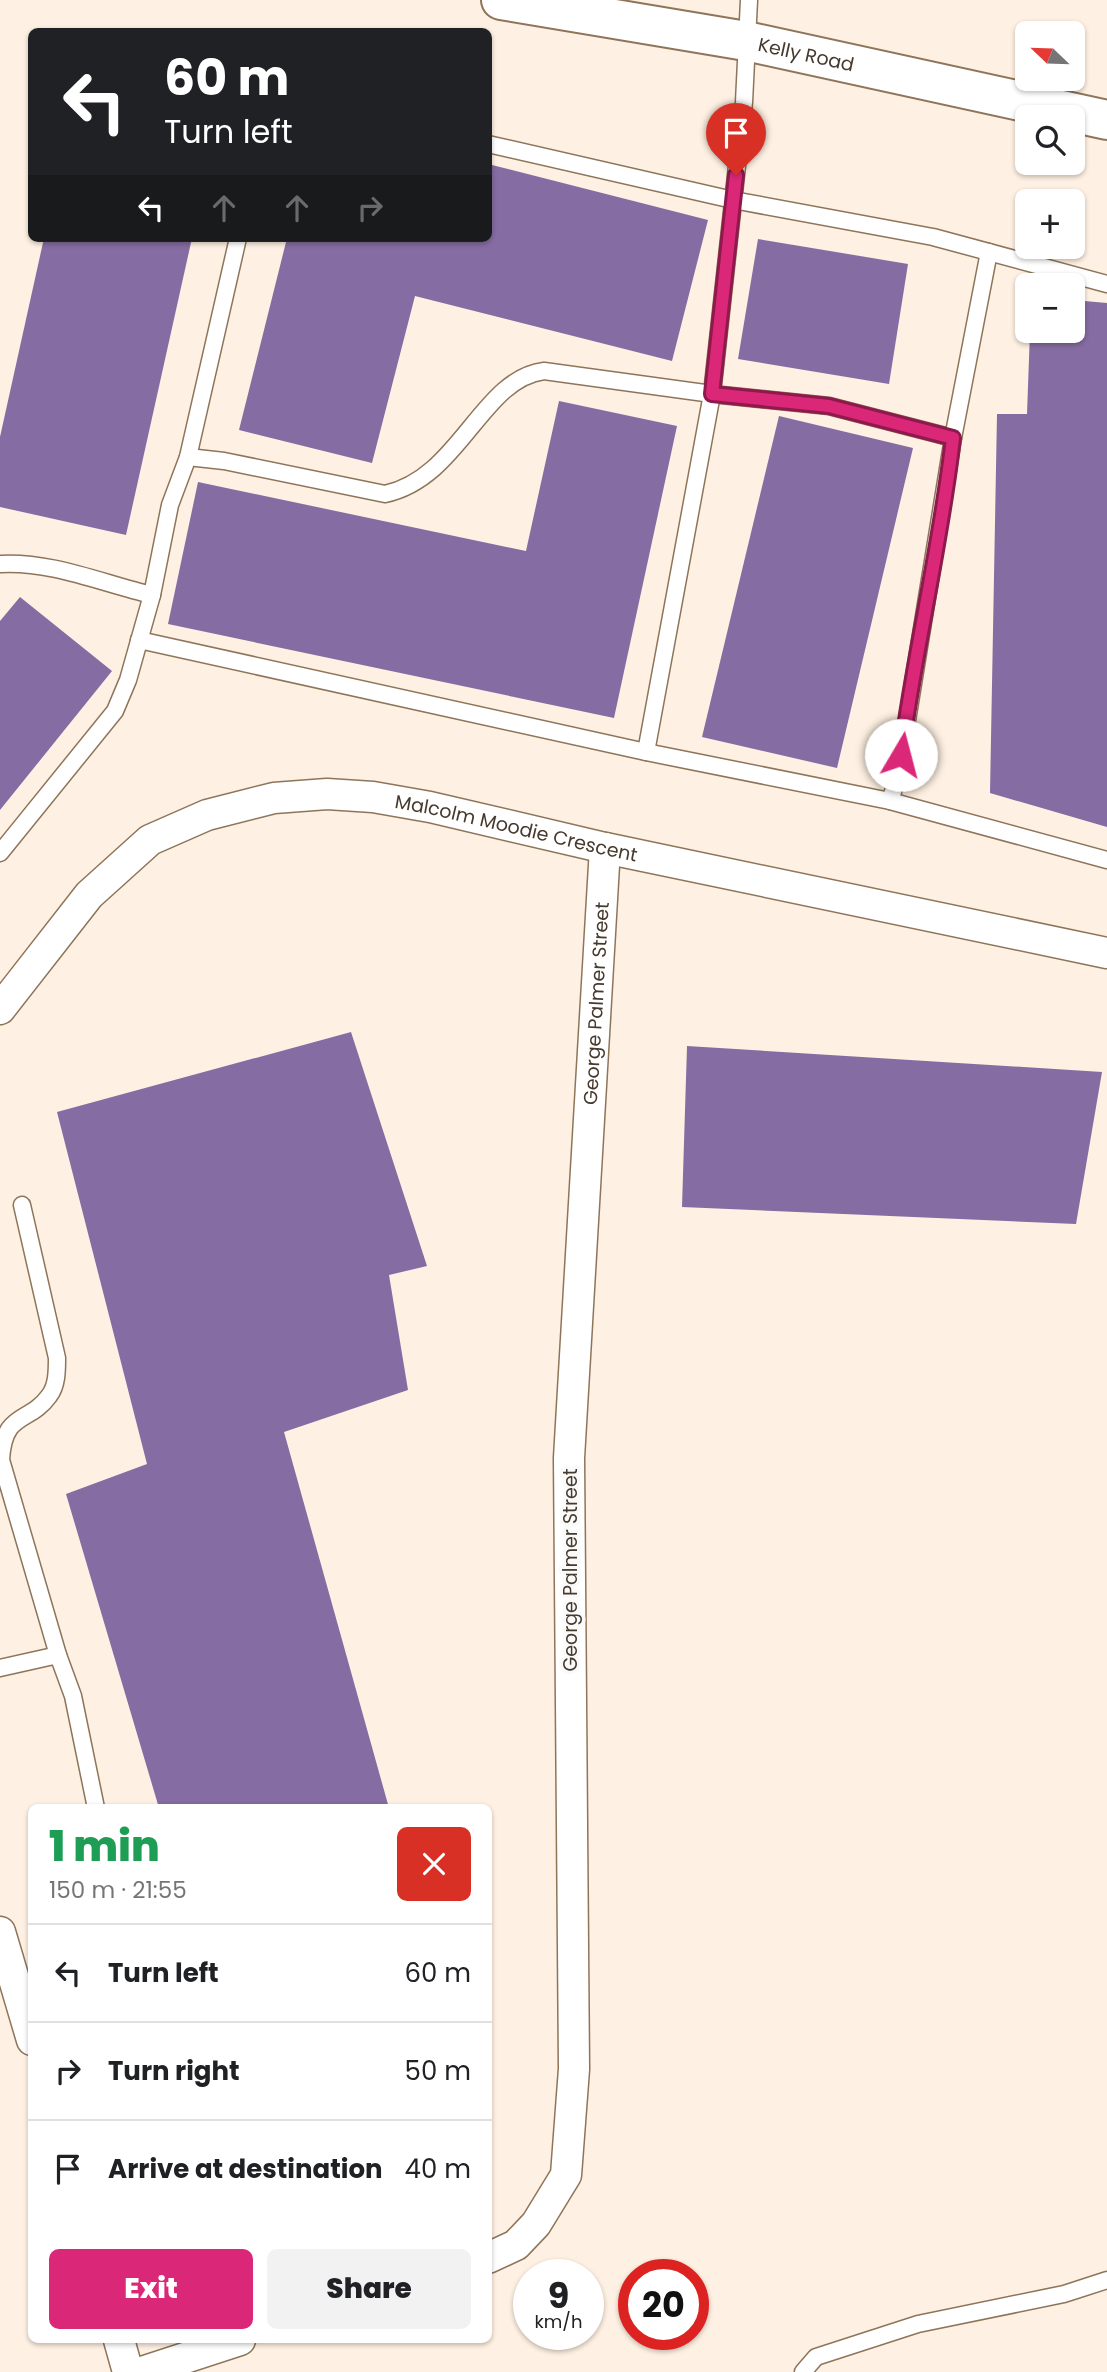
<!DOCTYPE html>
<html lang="en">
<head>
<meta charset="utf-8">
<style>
	body { margin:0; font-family:Poppins,sans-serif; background:#f2f2f2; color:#202124; height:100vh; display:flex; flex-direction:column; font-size:26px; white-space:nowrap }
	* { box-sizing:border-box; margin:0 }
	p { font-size:23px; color:#757577 }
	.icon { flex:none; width:38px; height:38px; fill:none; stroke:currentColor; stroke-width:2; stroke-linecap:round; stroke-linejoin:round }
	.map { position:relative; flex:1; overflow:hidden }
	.drawer { position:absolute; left:28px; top:1804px; width:464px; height:539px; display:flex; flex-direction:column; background:#fff; border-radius:10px; box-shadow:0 2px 5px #0004 }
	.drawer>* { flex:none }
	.banner { position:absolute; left:28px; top:28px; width:464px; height:214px; border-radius:10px; box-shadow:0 2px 5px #0004; background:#202124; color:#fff; overflow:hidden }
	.needle { width:46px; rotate:293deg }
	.tools { position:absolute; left:1015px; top:21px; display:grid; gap:14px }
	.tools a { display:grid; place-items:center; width:70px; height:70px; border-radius:10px; background:#fff; box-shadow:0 2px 5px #0004; font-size:35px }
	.speed { position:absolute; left:513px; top:2259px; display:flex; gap:14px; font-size:35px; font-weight:700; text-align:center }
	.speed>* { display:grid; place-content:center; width:91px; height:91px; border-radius:50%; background:#fff; box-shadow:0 2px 5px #0004; line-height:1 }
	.speed small { font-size:18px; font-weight:400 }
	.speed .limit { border:10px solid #d22; background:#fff; color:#111 }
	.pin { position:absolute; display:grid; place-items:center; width:60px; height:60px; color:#fff; margin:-72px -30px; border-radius:50% 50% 50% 0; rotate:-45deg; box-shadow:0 0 7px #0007 }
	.pin .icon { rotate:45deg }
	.me { position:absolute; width:77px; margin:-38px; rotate:8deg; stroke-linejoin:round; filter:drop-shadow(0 0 5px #0008) }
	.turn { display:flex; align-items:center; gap:24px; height:147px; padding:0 21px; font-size:32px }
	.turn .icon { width:91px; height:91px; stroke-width:2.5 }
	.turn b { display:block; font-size:49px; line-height:60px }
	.lanes { display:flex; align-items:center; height:66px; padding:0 21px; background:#0003; justify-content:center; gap:35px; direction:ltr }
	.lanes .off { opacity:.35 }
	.round { display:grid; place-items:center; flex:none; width:74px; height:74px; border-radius:10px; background:#f2f2f2 }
	.head { display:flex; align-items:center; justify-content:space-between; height:119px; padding:0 21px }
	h1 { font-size:42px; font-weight:800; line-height:52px; color:#1e9e55 }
	.action { display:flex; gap:14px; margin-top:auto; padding:14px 21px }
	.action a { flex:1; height:80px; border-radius:10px; background:#db2777; color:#fff; font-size:28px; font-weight:800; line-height:80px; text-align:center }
	.action a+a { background:#f2f2f2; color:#202124 }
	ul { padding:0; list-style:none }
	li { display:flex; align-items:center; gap:21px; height:98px; padding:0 21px; border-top:2px solid #e0e0e0 }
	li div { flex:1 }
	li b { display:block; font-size:26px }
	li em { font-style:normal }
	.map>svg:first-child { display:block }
	.built { fill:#fef0e2; fill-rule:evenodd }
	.building { fill:#856ca2 }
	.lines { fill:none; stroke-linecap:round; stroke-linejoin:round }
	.lane-casing { stroke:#8e755a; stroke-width:19 }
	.street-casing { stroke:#8e755a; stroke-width:33 }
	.secondary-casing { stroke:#8e755a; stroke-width:42 }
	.lane { stroke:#fff; stroke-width:16 }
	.street { stroke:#fff; stroke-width:30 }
	.secondary { stroke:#fff; stroke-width:38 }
	.route-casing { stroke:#8e194d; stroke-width:18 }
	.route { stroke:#db2777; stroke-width:12 }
	.labels { text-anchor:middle; stroke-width:7; stroke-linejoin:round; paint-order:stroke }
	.street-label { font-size:19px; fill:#463a2f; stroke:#fafafa }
</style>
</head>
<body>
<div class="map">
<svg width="1107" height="2372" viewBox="0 0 1107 2372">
	<rect width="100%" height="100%" fill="#fafafa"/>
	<!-- built -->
	<path class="built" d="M0 0H1107V2372H0ZM32 32H488V238H32ZM1027 33H1073V79H1027ZM1027 117H1073V163H1027ZM1027 201H1073V247H1027ZM1027 285H1073V331H1027ZM32 1808H488V2340H32ZM528 2275H588V2334H528ZM634 2275H693V2334H634Z"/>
	<!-- building -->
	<g class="building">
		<path d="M488 164 708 220 672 361 415 296 372 463 239 430 287 238H488Z"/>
		<path d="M44 238H192L126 535 0 507V437Z"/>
		<path d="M758 239 908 264 889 384 738 359Z"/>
		<path d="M1073 300 1107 303V827L990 793 997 414H1027L1030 331H1073Z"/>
		<path d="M559 401 677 426 614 718 168 624 198 482 526 551Z"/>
		<path d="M779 416 913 448 837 768 702 737Z"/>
		<path d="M20 597 112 671 0 810V621Z"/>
		<path d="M351 1032 427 1266 389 1275 408 1390 284 1432 389 1808H159L66 1494 147 1464 57 1112Z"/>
		<path d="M687 1046 1102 1072 1076 1224 682 1207Z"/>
	</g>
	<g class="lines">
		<!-- lane casing -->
		<g class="lane-casing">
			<g id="lane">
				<path d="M488 144 733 200 933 237 1107 284"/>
				<path d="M953 438 989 252"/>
				<path d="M188 457 238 238"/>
				<path d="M0 564C52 561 101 583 152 595L170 505 188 457 224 461 385 494C460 478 481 379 544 371L712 394 744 102 749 0"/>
				<path d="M139 640 646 752 890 801"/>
				<path d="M646 752 712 394 829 406 953 438 898 776 890 801 1107 860"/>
				<path d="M0 853 115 711 128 680 152 595"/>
				<path d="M22 1205 57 1358C57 1371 57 1386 49 1396 29 1424 4 1410 1 1460L58 1655"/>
				<path d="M0 1668 58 1655 73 1696 96 1808"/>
				<path d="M803 2372 816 2357 918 2324 1064 2294 1107 2280"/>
			</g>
		</g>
		<!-- street casing -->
		<g class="street-casing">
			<g id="street">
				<path id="s1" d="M0 1009 89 895 150 840 207 815 274 798 327 794 373 797 430 807 605 848 1107 953"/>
				<path d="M0 1932 32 2040"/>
				<path id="s2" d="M488 2258 516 2245 536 2224 566 2175 574 2069 569 1458 605 848"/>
				<path d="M119 2340 128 2372"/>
				<path d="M142 2372 240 2340"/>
			</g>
		</g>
		<!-- secondary casing -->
		<g class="secondary-casing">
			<g id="secondary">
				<path id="s3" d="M501 0 746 41 1107 120"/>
			</g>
		</g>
		<!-- lane -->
		<use href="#lane" class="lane"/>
		<!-- street -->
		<use href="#street" class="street"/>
		<!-- secondary -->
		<use href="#secondary" class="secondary"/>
	</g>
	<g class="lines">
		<!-- route casing -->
		<g class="route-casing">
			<path id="route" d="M736 175 712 394 829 406 953 438C941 544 915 649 901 755"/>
		</g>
		<!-- route -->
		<use href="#route" class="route"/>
	</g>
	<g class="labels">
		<!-- street labels -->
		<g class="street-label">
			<text dy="7" stroke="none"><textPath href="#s3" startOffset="310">Kelly Road</textPath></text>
			<text dy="7" stroke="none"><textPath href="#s1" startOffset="604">Malcolm Moodie Crescent</textPath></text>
			<text dy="7" stroke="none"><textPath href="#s2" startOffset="1290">George Palmer Street</textPath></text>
			<text transform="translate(570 1570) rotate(-90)" y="7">George Palmer Street</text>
		</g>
	</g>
</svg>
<div class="tools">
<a><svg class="needle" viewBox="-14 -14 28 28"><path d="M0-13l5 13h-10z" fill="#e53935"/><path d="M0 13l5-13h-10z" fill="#757577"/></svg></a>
<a><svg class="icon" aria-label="search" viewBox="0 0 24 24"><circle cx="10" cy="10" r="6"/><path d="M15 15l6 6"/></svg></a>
<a>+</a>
<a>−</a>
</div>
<div class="speed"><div>9<small>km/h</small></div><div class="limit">20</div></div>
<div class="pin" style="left:736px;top:175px;background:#d93025"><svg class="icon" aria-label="arrive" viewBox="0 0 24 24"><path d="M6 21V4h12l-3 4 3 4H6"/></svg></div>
<svg class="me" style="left:901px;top:755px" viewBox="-20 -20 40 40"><circle r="19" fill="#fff"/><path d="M0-13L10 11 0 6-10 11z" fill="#db2777"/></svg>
<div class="banner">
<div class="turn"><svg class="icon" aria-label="left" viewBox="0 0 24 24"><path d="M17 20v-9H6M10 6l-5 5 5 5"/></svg><div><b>60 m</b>Turn left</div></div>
<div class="lanes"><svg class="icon" aria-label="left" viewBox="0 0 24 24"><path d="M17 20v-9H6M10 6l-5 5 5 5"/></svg><svg class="icon off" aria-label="ahead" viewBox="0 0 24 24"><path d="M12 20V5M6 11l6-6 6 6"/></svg><svg class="icon off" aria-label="ahead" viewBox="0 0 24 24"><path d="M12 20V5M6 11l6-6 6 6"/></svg><svg class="icon off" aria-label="right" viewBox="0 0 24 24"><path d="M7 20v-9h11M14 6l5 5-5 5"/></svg></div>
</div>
<section class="drawer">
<div class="head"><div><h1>1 min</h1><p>150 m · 21:55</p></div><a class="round" style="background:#d93025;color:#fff"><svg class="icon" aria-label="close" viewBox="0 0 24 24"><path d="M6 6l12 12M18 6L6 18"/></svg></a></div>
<ul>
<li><svg class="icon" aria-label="left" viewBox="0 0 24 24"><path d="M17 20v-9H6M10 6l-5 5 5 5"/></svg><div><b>Turn left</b></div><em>60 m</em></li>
<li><svg class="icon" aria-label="right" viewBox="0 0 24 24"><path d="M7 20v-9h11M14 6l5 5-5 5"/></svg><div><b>Turn right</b></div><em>50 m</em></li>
<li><svg class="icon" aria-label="arrive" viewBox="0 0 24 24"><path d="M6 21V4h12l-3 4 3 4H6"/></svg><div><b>Arrive at destination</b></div><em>40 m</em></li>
</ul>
<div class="action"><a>Exit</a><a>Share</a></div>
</section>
</div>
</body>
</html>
